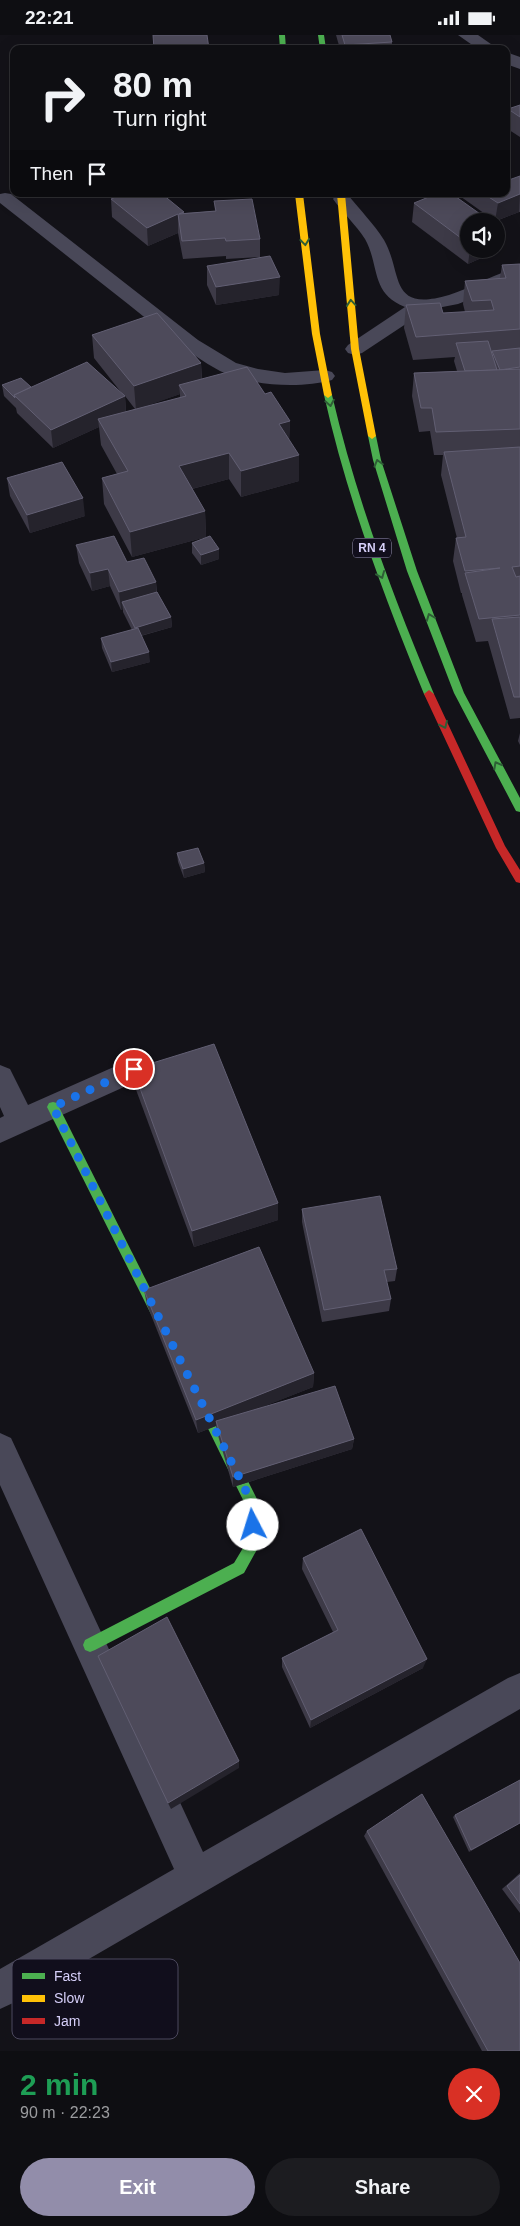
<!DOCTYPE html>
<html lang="en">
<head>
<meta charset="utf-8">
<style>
	body { margin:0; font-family:Helvetica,sans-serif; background:#1c1c20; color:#f1f3f6; height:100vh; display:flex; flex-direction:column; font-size:19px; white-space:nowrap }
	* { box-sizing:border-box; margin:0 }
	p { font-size:16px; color:#9b9c9f }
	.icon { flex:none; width:28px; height:28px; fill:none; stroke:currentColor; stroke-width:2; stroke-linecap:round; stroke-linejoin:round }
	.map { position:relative; height:2016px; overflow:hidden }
	.panel { display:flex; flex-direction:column; background:#0e0e12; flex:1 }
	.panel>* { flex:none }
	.top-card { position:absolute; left:10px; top:10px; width:500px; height:152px; border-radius:10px; box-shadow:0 5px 20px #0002,0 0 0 1px #2e2e32; background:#0e0e12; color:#f1f3f6; overflow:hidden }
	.fabs { position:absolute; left:460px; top:178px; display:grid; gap:10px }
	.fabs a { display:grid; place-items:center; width:45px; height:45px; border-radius:50%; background:#0e0e12; box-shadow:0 5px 20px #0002,0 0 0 1px #2e2e32; font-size:25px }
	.pin { position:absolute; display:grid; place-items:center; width:42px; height:42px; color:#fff; margin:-21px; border:2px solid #fff; border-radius:50%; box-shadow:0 1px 5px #0007 }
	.me { position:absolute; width:55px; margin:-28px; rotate:355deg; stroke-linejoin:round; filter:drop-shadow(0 0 4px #0008) }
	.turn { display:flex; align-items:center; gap:18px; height:105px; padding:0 20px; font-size:22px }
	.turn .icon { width:65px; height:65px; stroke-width:2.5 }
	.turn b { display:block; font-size:35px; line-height:42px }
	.then { display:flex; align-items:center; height:48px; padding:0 20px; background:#0003; gap:10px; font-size:19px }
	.round { display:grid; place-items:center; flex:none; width:52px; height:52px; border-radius:26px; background:#1c1c20 }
	.summary { display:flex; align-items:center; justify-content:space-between; height:85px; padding:0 20px }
	h1 { font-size:30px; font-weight:600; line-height:38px; color:#1e9e55 }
	.button { display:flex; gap:10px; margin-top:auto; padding:10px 20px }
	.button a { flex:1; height:58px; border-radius:30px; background:#928daa; color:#fff; font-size:20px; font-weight:600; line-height:58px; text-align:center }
	.button a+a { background:#1c1c20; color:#f1f3f6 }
	.status { display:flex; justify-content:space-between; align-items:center; height:35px; padding:0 25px; background:#0e0e12; direction:ltr }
	.status svg { height:14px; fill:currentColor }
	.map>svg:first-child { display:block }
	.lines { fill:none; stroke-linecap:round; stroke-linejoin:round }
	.street { fill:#494858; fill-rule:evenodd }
	.fast { fill:#4caf50; fill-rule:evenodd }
	.slow { fill:#ffc107; fill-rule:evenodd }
	.jam { fill:#c62828; fill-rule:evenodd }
	.wall { fill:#3d3a47; fill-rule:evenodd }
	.shaded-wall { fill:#25232c }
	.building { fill:#4d4a5a; stroke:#625f73 }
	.oneway { stroke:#2e5e36 }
	.route { stroke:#1a73e8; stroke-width:9; stroke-dasharray:0 16.2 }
	.labels { text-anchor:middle; stroke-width:4.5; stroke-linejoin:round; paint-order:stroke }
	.shield { fill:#110e1c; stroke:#9b95b7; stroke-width:1 }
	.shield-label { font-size:12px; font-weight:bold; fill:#d6cff9 }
	.key { fill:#110e1c; stroke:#4c485e; stroke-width:1 }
	.key-label { font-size:14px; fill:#d6cff9 }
</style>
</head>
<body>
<div class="status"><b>22:21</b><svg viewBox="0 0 49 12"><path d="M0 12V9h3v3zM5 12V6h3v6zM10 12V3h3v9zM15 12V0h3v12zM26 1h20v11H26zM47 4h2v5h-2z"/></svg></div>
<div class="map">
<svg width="520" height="2016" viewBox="0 0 520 2016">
	<rect width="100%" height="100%" fill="#131218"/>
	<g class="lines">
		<!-- street -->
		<g class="street">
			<path d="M458 0H478L498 14H478Z"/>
			<path d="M506 17 520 22V34L506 29Z"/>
			<path d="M5 158 11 159 198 305 236 328 258 334 285 338 325 335 332 337 335 341 332 345C300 354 250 351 220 336 187 318 158 293 128 269 85 235 43 202 0 168V159Z"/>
			<path d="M343 159 348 160C360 175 374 189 384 205 403 238 388 278 449 260 473 252 496 238 520 232V245L458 269 427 275 362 318 355 320 348 318 345 314 348 310 405 272C370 258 380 231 365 204 356 190 343 178 333 164L336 160Z"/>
			<path d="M134 1023 144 1027 148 1035 144 1043 0 1108V1083L4 1081 0 1072V1030L10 1034 28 1070Z"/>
			<path d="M0 1398 11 1403 203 1817 508 1643 520 1638V1674L13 1968 0 1974V1934L174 1834 0 1450Z"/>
		</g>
		<!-- fast -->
		<g class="fast">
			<path d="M279 0H285L286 14H280Z"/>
			<path d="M318 0H324L326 14H320Z"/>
			<path d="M328 357 332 360C356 463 393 561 434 659L432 662H426L424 659C384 561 347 463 324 360Z"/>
			<path d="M372 398 376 401 381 425 417 536 464 658 520 763V777L516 776 454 658 407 536 373 425 368 401Z"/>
			<path d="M53 1067 57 1068 165 1283 167 1287 165 1291 161 1293 157 1291 47 1072 49 1068Z"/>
			<path d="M197 1353 202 1355 261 1472 260 1509 244 1538 95 1615 90 1617 85 1615 83 1610 85 1605 234 1528 246 1508 247 1473 191 1359 192 1355Z"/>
		</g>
		<!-- slow -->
		<g class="slow">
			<path d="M295 159H303L320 299 332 360 328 363 324 360 312 299Z"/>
			<path d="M337 159H345L359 314 376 401 372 404 368 401 351 314Z"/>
		</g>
		<!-- jam -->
		<path class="jam" d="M429 655 434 659 505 811 520 835V848L516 847 496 813 424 659Z"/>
	</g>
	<!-- wall -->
	<g class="wall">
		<path d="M336 0H390L392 7V14H340Z"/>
		<path d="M520 70V102L506 93 508 74Z"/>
		<path d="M520 141V177H519L496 186H495L457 159H506Z"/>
		<path d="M111 164 184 177V178L215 176 214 166 260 204V222L226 224V221L183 224 178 198 148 211 112 182Z"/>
		<path d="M414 168 469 186V214H496L503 196 501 214 468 229 412 187Z"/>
		<path d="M520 229V683L510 684 488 606 476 607 462 560V558H461L453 526 456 503H457L441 440 443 420H434L430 396 419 397 412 361 414 338 457 336 454 326 455 322 413 325 404 293 406 270 443 278 465 277 463 269 465 246 500 243 502 230Z"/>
		<path d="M207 231 279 260 216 270 207 250Z"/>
		<path d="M92 300 201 328 202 344 265 359 290 386 289 405 299 446 241 462 229 444 192 454 205 476 206 502 132 522 104 469 102 443 117 439 101 410 99 392 53 413 17 378 16 373 4 361 2 350 124 361 94 323ZM180 359V363L142 372ZM125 361 135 374 126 377Z"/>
		<path d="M7 443 85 481 30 498 10 461Z"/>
		<path d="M192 508 219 514V524L201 530 192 518Z"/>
		<path d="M76 510 127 527 156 547 157 557 171 582 172 592 141 601 150 627 112 637 102 613 101 603 132 595 123 577V574L121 575 110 551 92 556 79 528Z"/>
		<path d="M520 698V710L518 706Z"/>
		<path d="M177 818 204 828 205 837 184 843 178 827Z"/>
		<path d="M133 1034 278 1168V1185L194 1212 135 1052Z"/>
		<path d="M302 1174 397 1234 395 1246 387 1247 391 1264 389 1276 322 1287 302 1187Z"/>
		<path d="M144 1255 314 1338 313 1352 259 1373 354 1404 352 1414 233 1452 217 1397 216 1391 198 1398 147 1270Z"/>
		<path d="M303 1523 423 1633 310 1693 282 1632V1623L333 1597 302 1534Z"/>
		<path d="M520 1745V1788L469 1817 453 1782 455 1780Z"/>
		<path d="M367 1796 520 2016H482L364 1801Z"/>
		<path d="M520 1838V1878L502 1854Z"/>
	</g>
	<!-- shaded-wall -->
	<g class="shaded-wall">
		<path d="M520 159 519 177 495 186 498 168Z"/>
		<path d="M178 179V198L148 211 147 193Z"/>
		<path d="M503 196 501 214 468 229 470 214H496V199Z"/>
		<path d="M280 242 279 260 216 270V252Z"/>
		<path d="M201 328 202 352 179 350 180 359 136 375 134 351Z"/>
		<path d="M125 361 126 379 98 384 99 392 53 413 51 395Z"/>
		<path d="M290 386 289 412 279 389Z"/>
		<path d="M229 418V444L180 457 179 431Z"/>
		<path d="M299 420V446L241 462V436Z"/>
		<path d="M83 463 85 481 30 498 27 480Z"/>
		<path d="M205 476 206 502 132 522 130 497Z"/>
		<path d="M219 514V524L201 530V520Z"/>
		<path d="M108 534 110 551 92 556 90 538Z"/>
		<path d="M156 547 157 565 122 567 123 574 121 575 119 557Z"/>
		<path d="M171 582 172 592 136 602 135 593Z"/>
		<path d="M149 617 150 627 112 637 111 627Z"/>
		<path d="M204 828 205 837 184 843 183 834Z"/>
		<path d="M278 1168V1185L194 1212 192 1196Z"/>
		<path d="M314 1338 313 1352 217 1390 216 1386V1391L198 1398 196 1385Z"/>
		<path d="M354 1404 352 1414 233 1452V1442Z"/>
		<path d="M427 1624 423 1633 310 1693 311 1685Z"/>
		<path d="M239 1726V1733L171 1774 168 1768Z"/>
		<path d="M520 1788 469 1817 471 1815Z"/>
	</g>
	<!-- building -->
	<g class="building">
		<path d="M153 0H207L209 14H154Z"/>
		<path d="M342 0H390L392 7 345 10Z"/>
		<path d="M520 70V82L508 74Z"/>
		<path d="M520 141V159L498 168 484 159H506V146Z"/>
		<path d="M123 159H162L184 177 179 179 216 176 214 166 252 164 260 204 226 206 225 203 182 206 178 179 147 193 111 164Z"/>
		<path d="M436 159H452L490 186H469V209L414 168Z"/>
		<path d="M496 191 503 196 496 199Z"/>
		<path d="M270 221 280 242 216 252 207 231Z"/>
		<path d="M520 229V294L416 302 406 270 440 268 443 278 494 275 491 265 472 266 465 246 506 243 502 230Z"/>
		<path d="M157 278 201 328 134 351 92 300Z"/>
		<path d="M488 306 497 335 465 336 456 308Z"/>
		<path d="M520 313V332L500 335 492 316Z"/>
		<path d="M87 327 125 361 51 395 14 360Z"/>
		<path d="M247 332 265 359 271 357 290 386 279 389 299 420 241 436 229 418 179 431 205 476 130 497 102 443 128 436 98 384 186 361 179 350Z"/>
		<path d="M520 334V394L436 397 432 373H421L414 338Z"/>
		<path d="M21 343 31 352 14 360 15 363 2 350Z"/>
		<path d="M520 412V531L512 532 516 542 520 541V580L479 584 465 538 500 533 465 536 456 503 466 502 444 417Z"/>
		<path d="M62 427 83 463 27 480 7 443Z"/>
		<path d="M114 501 127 527 144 523 156 547 119 557 108 534 90 538 76 510Z"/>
		<path d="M210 501 219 514 201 520 192 508Z"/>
		<path d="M157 557 171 582 135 593 122 567Z"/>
		<path d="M520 582V662H514L492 584Z"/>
		<path d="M138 593 149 617 111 627 101 603Z"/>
		<path d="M198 813 204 828 183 834 177 818Z"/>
		<path d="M214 1009 278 1168 192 1196 133 1034Z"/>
		<path d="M380 1161 397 1234 384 1235 391 1264 324 1275 302 1174Z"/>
		<path d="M259 1212 314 1338 196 1385 144 1255Z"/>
		<path d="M335 1351 354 1404 233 1442 216 1386Z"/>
		<path d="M361 1494 427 1624 311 1685 282 1623 338 1595 303 1523Z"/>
		<path d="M167 1582 239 1726 168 1768 98 1621Z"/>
		<path d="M520 1745V1788L471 1815 455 1780Z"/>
		<path d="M422 1759 520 1928V2016H488L367 1796Z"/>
		<path d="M520 1840V1869L507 1851Z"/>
	</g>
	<!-- one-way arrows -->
	<defs><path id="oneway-chevron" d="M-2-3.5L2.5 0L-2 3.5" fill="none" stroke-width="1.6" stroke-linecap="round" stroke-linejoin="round" transform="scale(1.25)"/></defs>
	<g class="oneway">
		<use href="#oneway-chevron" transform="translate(305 207) rotate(83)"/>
		<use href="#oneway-chevron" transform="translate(351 268) rotate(-95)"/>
		<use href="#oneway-chevron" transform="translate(330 368) rotate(80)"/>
		<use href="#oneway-chevron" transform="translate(378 428) rotate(-106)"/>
		<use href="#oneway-chevron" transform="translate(381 540) rotate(68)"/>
		<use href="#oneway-chevron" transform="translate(430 582) rotate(-111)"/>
		<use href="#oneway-chevron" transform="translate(444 690) rotate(65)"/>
		<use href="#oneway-chevron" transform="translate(497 730) rotate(-118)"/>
	</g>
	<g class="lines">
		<!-- route -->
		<path class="route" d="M134 1034 53 1072 254 1472 253 1490"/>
	</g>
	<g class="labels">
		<!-- shield labels -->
		<rect class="shield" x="353" y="503.5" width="38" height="19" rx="4"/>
		<g class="shield-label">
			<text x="372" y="517">RN 4</text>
		</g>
	</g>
	<!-- legend -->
	<rect x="12" y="1924" width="166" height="80" rx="8" class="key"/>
	<rect x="22" y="1938" width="23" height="6" fill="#4caf50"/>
	<rect x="22" y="1960" width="23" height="7" fill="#ffc107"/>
	<rect x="22" y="1983" width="23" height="6" fill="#c62828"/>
	<g class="key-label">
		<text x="54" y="1946">Fast</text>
		<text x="54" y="1968">Slow</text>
		<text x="54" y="1991">Jam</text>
	</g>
</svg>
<div class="fabs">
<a><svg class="icon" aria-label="sound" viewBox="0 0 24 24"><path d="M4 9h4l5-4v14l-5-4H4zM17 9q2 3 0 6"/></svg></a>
</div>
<div class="pin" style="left:134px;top:1034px;background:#d93025"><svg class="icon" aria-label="arrive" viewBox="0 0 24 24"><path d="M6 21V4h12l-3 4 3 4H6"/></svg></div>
<svg class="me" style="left:253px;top:1490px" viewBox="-20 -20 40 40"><circle r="19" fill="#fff"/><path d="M0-13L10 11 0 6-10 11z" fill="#1a73e8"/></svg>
<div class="top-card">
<div class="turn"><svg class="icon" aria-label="right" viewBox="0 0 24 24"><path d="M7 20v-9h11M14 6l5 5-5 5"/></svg><div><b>80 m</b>Turn right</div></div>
<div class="then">Then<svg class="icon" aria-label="arrive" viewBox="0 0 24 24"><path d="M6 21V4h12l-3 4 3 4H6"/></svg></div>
</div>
</div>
<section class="panel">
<div class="summary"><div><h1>2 min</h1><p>90 m · 22:23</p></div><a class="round" style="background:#d93025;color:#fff"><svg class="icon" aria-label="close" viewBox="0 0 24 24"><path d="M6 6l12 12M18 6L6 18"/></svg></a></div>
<div class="button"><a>Exit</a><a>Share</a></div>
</section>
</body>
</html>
